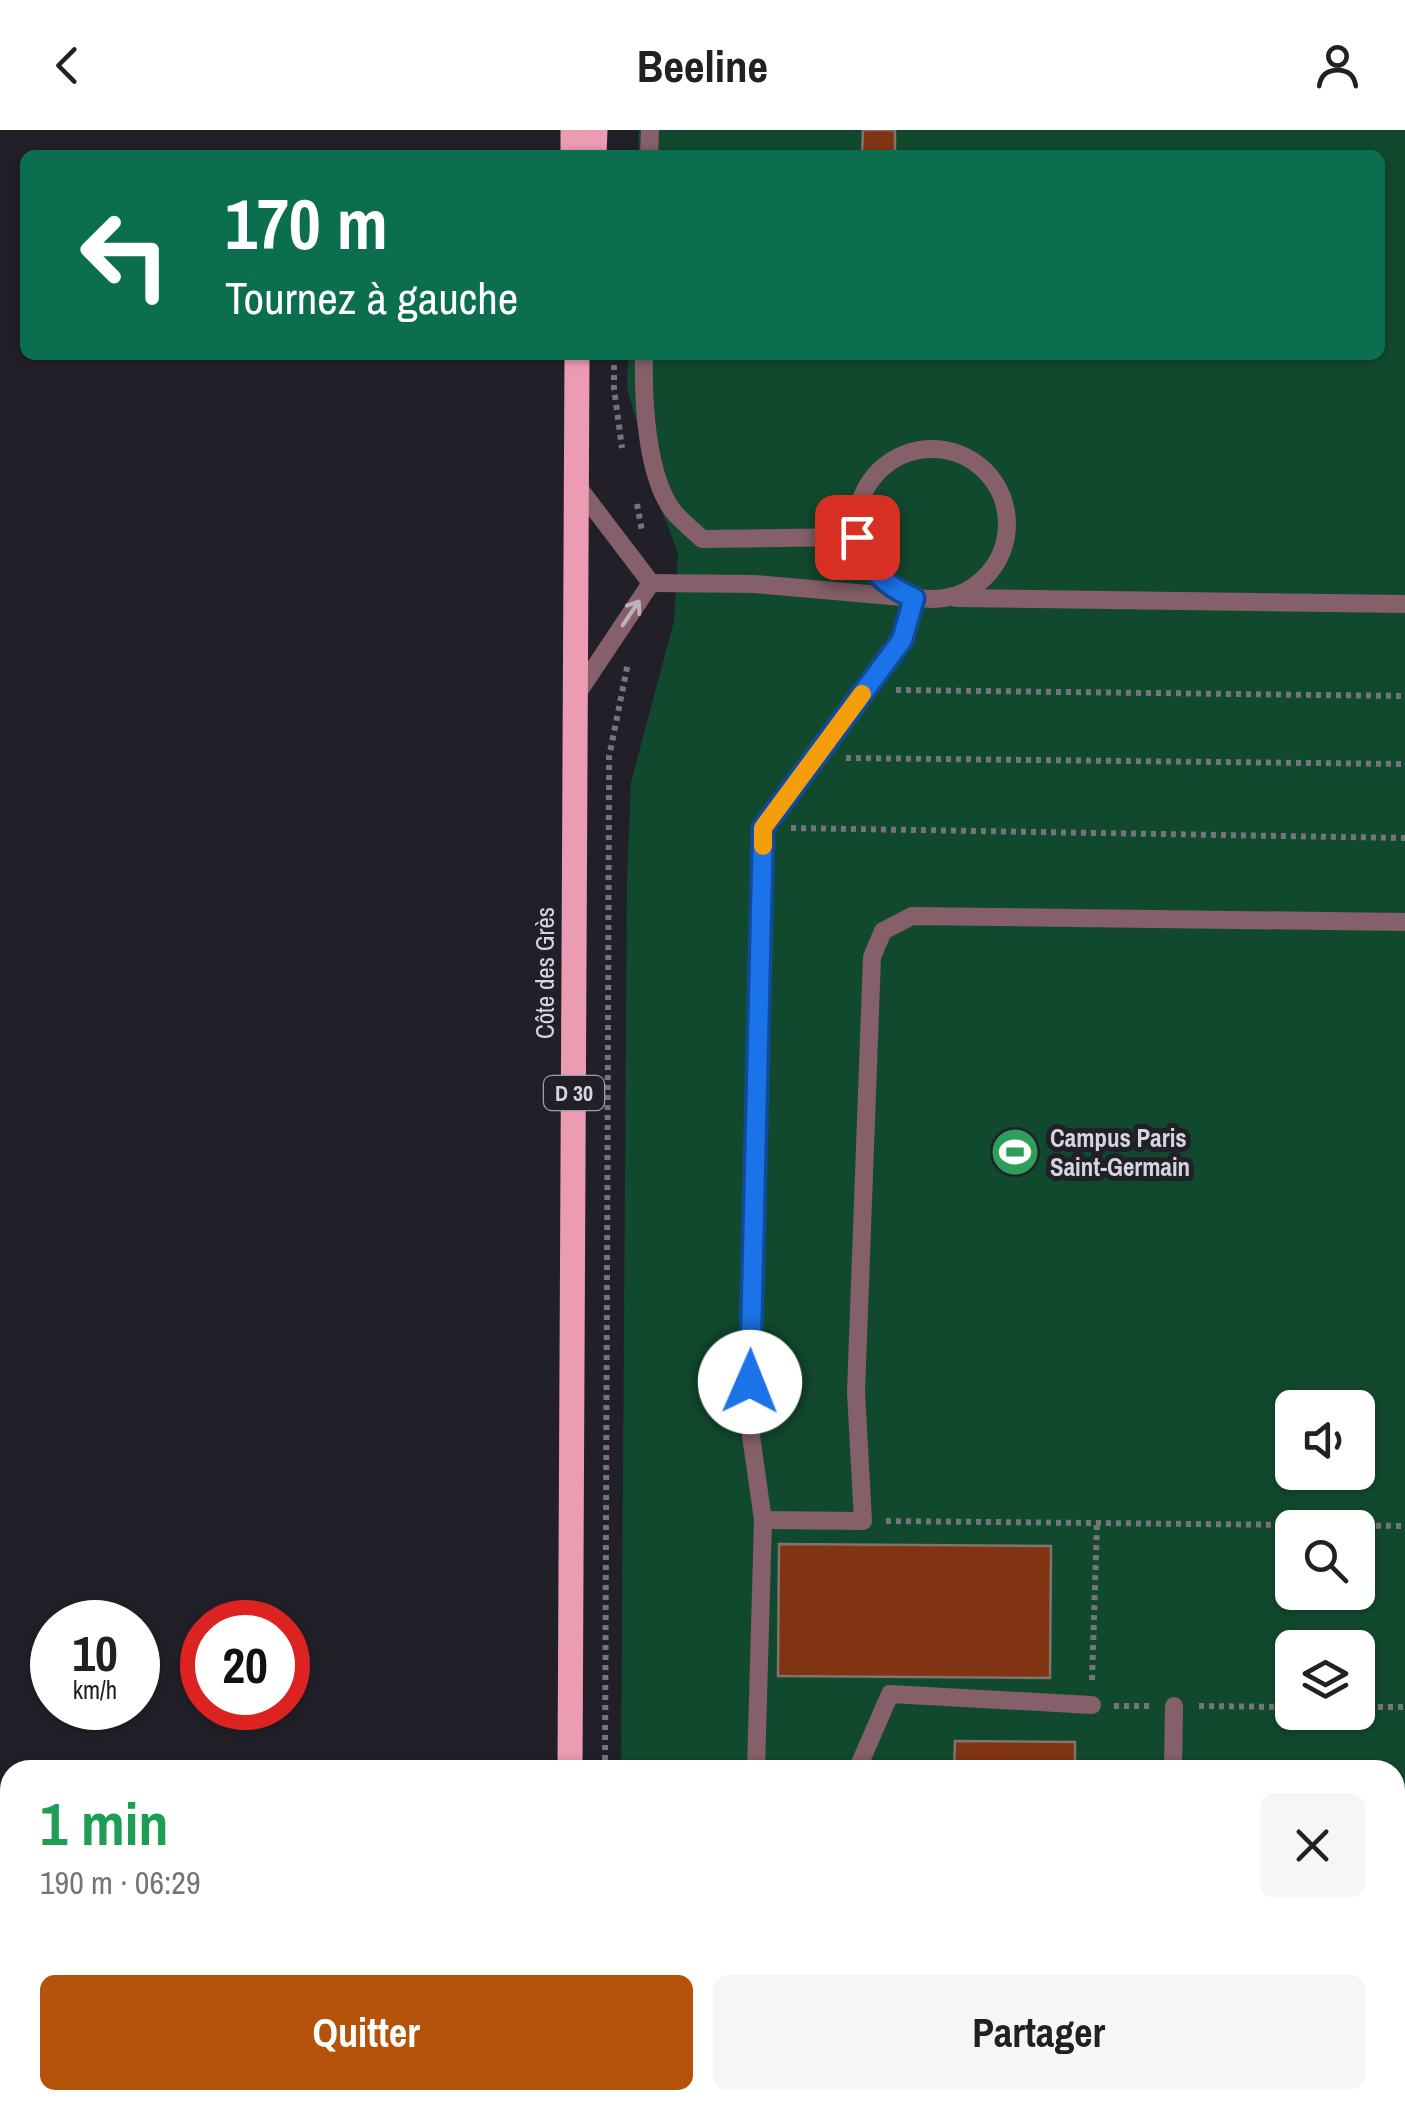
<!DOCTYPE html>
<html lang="fr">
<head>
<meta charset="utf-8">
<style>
	body { margin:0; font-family:"Archivo Narrow",sans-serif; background:#f6f6f6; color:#202124; height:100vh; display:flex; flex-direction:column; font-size:38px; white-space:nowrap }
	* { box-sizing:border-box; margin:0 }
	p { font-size:32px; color:#757577 }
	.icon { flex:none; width:55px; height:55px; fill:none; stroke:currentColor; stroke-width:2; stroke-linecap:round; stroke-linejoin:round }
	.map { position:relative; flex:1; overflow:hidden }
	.details { position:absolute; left:0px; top:1630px; width:1405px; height:350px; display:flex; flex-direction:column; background:#fff; border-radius:30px 30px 0 0; box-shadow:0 2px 8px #0004 }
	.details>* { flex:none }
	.hud { position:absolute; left:20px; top:20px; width:1365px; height:210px; border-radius:15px; box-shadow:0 2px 8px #0004; background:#0b6e4f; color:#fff; overflow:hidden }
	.fabs { position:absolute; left:1275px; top:1260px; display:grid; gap:20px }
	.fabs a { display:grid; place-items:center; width:100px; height:100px; border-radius:15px; background:#fff; box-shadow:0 2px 8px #0004; font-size:50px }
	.speed { position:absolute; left:30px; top:1470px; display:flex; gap:20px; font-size:50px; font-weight:700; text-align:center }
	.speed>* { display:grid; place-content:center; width:130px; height:130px; border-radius:50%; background:#fff; box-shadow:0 2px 8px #0004; line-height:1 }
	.speed small { font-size:25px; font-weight:400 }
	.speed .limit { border:15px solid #d22; background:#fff; color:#111 }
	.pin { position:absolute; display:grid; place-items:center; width:85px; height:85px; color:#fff; margin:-42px; border-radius:20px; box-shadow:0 5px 15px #0006 }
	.me { position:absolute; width:110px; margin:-55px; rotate:1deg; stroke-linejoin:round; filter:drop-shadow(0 0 8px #0008) }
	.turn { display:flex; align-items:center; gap:35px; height:210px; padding:0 40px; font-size:45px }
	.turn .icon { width:130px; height:130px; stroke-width:2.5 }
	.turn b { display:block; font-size:70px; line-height:85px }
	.round { display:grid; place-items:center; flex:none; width:105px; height:105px; border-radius:15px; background:#f6f6f6 }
	.summary { display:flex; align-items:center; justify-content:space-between; height:170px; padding:0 40px }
	h1 { font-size:60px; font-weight:700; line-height:75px; color:#1e9e55 }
	.action { display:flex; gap:20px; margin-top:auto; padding:20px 40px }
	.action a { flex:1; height:115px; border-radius:15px; background:#b45309; color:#fff; font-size:40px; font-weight:700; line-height:115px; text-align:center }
	.action a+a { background:#f6f6f6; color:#202124 }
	header { display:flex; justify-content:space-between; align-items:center; height:130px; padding:0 40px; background:#fff; font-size:45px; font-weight:700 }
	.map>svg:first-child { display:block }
	.green { fill:#11492e; fill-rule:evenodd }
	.building { fill:#813412; stroke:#81746f; stroke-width:2.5 }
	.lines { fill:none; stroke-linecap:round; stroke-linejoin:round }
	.path { stroke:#75747c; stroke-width:6; stroke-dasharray:5 5; stroke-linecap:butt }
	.lane { stroke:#855f69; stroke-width:18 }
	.primary { stroke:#eb9bb2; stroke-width:25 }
	.oneway { stroke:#bdb2ba }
	.route-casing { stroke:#114b97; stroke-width:25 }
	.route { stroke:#1a73e8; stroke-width:18 }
	.slow { stroke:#f59e0b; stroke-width:18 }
	.labels { text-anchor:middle; stroke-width:10; stroke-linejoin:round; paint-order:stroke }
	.shield { fill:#212029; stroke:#9f9fa6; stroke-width:2.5 }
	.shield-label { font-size:22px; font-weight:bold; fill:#d5d5dc }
	.street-label { font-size:25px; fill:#d5d5dc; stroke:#212029 }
	.poi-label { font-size:25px; font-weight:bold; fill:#d5d5dc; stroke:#212029; text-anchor:start }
</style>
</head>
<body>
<header><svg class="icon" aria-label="back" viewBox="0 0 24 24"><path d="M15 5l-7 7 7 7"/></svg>Beeline<svg class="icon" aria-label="person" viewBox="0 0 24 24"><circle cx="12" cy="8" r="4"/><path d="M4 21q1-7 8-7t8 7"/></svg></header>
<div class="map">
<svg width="1405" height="1980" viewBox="0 0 1405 1980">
	<rect width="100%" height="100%" fill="#212029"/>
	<!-- green -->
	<g class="green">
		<path d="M639 0H1405V1980H619V1970H1395V1640H621L627 752 631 652 674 491 678 423 662 381 627 258 628 225H1380V25H638ZM1292 1278H1358V1342H1292ZM1292 1398H1358V1462H1292ZM1292 1518H1358V1582H1292Z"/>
		<path d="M0 1735H10V1970H156L155 1980H0Z"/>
	</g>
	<!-- building -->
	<g class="building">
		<path d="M863 0H895V25H862Z"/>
		<path d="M779 1414 1051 1416 1050 1548 778 1546Z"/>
		<path d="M955 1611 1075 1612V1640H954Z"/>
	</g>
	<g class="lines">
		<!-- path -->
		<g class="path">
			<path d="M614 225V258L622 318"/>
			<path d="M637 374 642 401"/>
			<path d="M896 560 1405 566"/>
			<path d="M846 628 1405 634"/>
			<path d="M791 698 1405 708"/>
			<path d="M886 1391 1405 1396"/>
			<path d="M1092 1550 1097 1393"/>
			<path d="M1114 1576H1151"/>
			<path d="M1199 1576 1292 1577"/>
			<path d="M1358 1577H1405"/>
			<path d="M605 1640 609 648V627L628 533"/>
			<path d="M603 1980V1970"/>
		</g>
		<!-- lane -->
		<g class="lane">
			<path d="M649 25 650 0"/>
			<path d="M644 225C643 269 646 345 673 381 681 391 693 400 702 409L857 407"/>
			<circle cx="932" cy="394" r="75"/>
			<path d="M651 453 755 454 914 468 902 510 763 698 749 1292 763 1390 756 1640"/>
			<path d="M956 468 1405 474"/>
			<path d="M577 564 651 453 578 357"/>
			<path d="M763 1390 863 1391 856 1262 872 827 883 801 912 786 1405 792"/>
			<path d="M857 1640 890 1564 1092 1575"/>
			<path d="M1173 1640 1174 1576"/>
			<path d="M828 1980V1970"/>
			<path d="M1169 1980V1970"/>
		</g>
		<!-- primary -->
		<g class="primary">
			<path d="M573 25V0"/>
			<path d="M594 25 595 0"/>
			<path d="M570 1640 577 225"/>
			<path d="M568 1980V1970"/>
		</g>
	</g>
	<!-- one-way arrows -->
	<defs><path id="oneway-shaft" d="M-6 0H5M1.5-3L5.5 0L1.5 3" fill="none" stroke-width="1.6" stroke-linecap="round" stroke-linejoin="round" transform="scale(2.5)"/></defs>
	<use class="oneway" href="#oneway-shaft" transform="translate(631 483) rotate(-56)"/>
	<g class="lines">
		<!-- route casing -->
		<g class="route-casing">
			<path id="route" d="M750 1252 763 698 902 510 914 468C883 455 868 438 857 407"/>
		</g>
		<!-- route -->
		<use href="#route" class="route"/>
		<!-- slow -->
		<path class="slow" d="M763 716V698L862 564"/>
	</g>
	<!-- icons -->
	<defs>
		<g id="stadium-disc" transform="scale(2.5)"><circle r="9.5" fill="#2e9e5b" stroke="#212029"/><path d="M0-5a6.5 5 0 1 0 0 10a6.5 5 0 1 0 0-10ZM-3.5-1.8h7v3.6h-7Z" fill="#fff"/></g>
	</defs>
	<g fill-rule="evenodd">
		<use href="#stadium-disc" x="1015" y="1022"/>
	</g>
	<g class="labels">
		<!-- shield labels -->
		<rect class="shield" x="544" y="946" width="60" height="34" rx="8"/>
		<g class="shield-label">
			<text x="574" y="971">D 30</text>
		</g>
		<!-- street labels -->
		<g class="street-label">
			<text transform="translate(545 843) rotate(-90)" y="9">Côte des Grès</text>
		</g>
		<!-- poi labels -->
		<g class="poi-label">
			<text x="1050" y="1017">Campus Paris<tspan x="1050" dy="29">Saint-Germain</tspan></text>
		</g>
	</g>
</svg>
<div class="fabs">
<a><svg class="icon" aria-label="sound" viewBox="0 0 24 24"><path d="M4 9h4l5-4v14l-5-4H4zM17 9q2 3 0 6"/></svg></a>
<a><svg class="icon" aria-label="search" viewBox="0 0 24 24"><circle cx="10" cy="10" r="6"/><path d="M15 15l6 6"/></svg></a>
<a><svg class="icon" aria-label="layers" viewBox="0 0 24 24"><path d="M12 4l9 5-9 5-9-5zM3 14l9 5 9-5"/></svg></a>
</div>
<div class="speed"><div>10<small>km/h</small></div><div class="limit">20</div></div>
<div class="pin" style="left:857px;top:407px;background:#d93025"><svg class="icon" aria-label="arrive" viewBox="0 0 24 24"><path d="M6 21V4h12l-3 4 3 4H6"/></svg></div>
<svg class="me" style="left:750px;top:1252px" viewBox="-20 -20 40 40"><circle r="19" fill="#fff"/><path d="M0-13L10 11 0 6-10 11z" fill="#1a73e8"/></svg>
<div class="hud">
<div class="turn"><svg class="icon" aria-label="left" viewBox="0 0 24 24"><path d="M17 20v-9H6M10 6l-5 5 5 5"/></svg><div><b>170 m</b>Tournez à gauche</div></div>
</div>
<section class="details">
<div class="summary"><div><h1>1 min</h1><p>190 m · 06:29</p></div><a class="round"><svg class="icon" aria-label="close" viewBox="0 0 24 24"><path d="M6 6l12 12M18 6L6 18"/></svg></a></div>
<div class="action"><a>Quitter</a><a>Partager</a></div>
</section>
</div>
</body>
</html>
